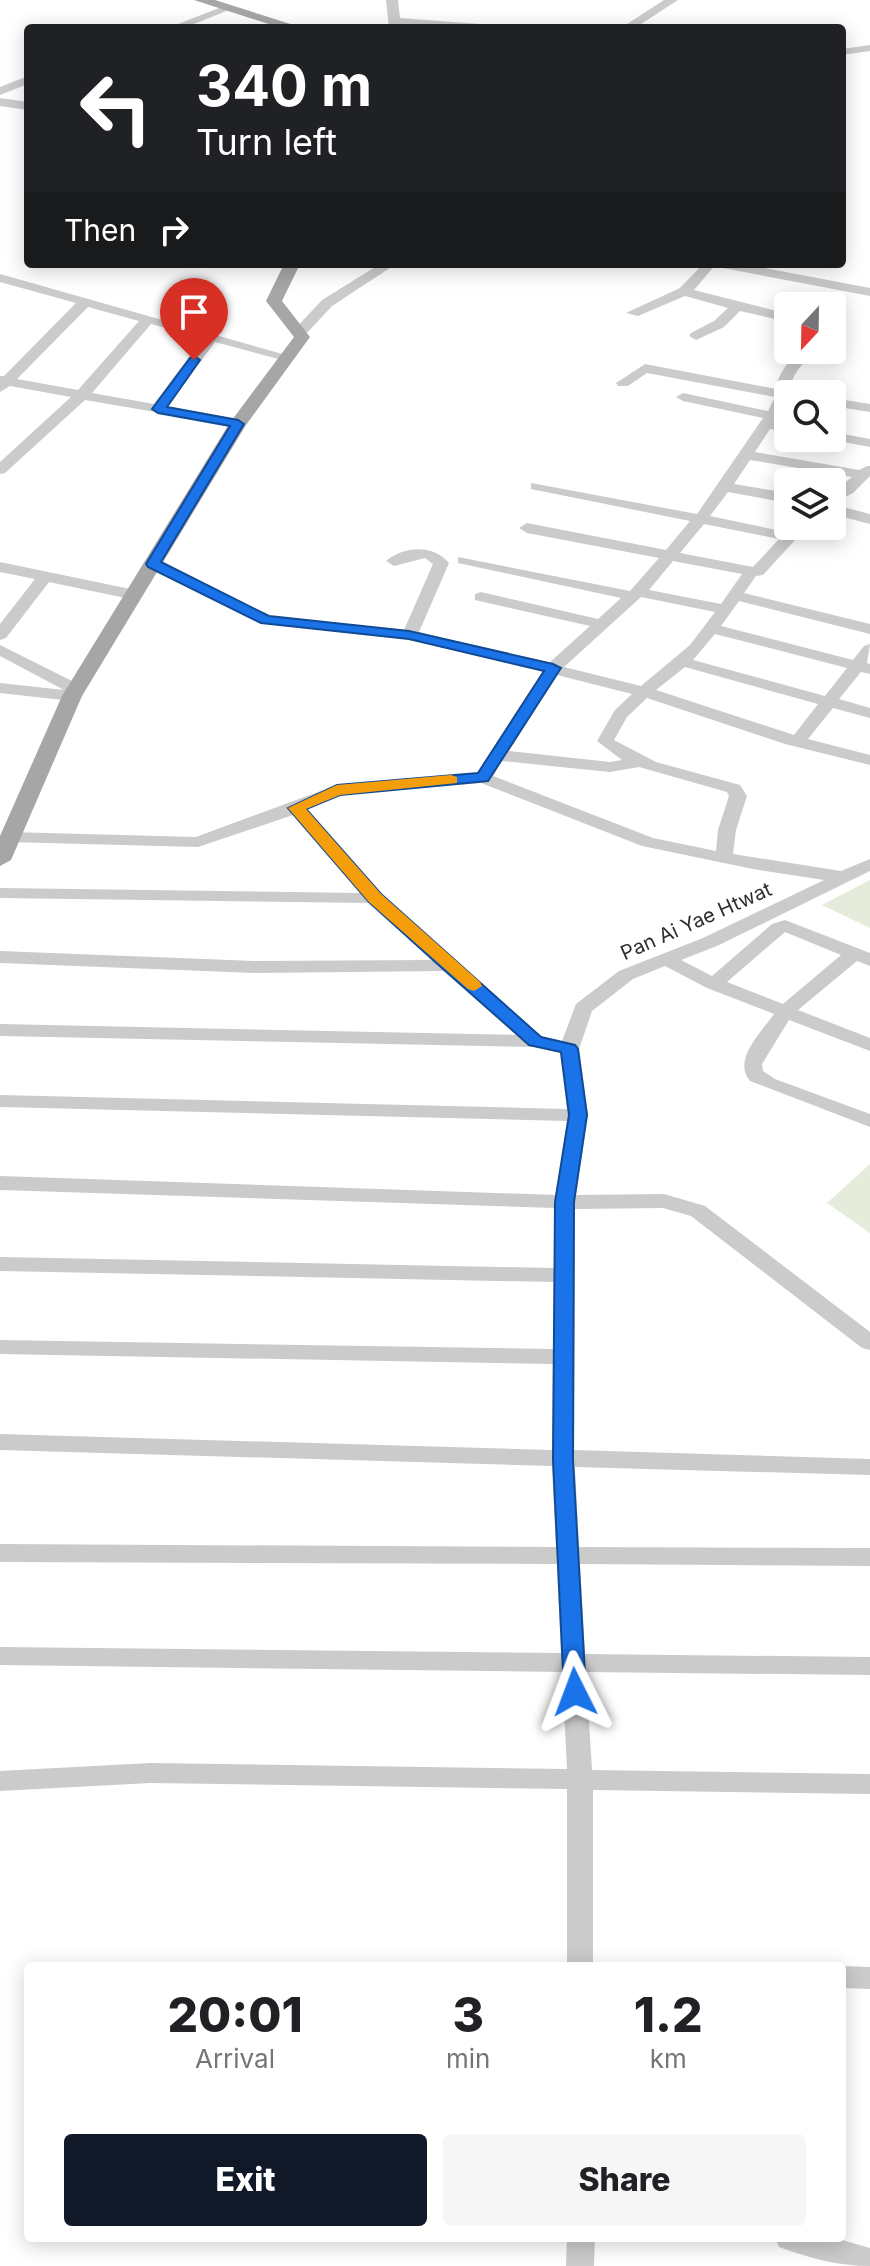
<!DOCTYPE html>
<html lang="en">
<head>
<meta charset="utf-8">
<style>
	body { margin:0; font-family:Inter,sans-serif; background:#f6f6f6; color:#202124; height:100vh; display:flex; flex-direction:column; font-size:30px; white-space:nowrap }
	* { box-sizing:border-box; margin:0 }
	p { font-size:26px; color:#757577 }
	.icon { flex:none; width:44px; height:44px; fill:none; stroke:currentColor; stroke-width:2; stroke-linecap:round; stroke-linejoin:round }
	.map { position:relative; flex:1; overflow:hidden }
	.drawer { position:absolute; left:24px; top:1962px; width:822px; height:280px; display:flex; flex-direction:column; background:#fff; border-radius:8px; box-shadow:0 4px 20px #0003 }
	.drawer>* { flex:none }
	.top-card { position:absolute; left:24px; top:24px; width:822px; height:244px; border-radius:8px; box-shadow:0 4px 20px #0003; background:#202124; color:#fff; overflow:hidden }
	.needle { width:52px; rotate:202deg }
	.buttons { position:absolute; left:774px; top:292px; display:grid; gap:16px }
	.buttons a { display:grid; place-items:center; width:72px; height:72px; border-radius:8px; background:#fff; box-shadow:0 4px 20px #0003; font-size:40px }
	.pin { position:absolute; display:grid; place-items:center; width:68px; height:68px; color:#fff; margin:-82px -34px; border-radius:50% 50% 50% 0; rotate:-45deg; box-shadow:0 0 8px #0007 }
	.pin .icon { rotate:45deg }
	.me { position:absolute; width:88px; margin:-44px; rotate:357deg; stroke-linejoin:round; filter:drop-shadow(0 0 6px #0008) }
	.turn { display:flex; align-items:center; gap:28px; height:168px; padding:0 40px; font-size:36px }
	.turn .icon { width:104px; height:104px; stroke-width:2.5 }
	.turn b { display:block; font-size:56px; line-height:68px }
	.then { display:flex; align-items:center; height:76px; padding:0 40px; background:#0003; gap:16px; font-size:30px }
	.eta { display:flex; justify-content:space-evenly; align-items:center; height:136px; text-align:center }
	.eta b { font-size:48px; font-weight:800; line-height:56px }
	.primary-button { display:flex; gap:16px; margin-top:auto; padding:16px 40px }
	.primary-button a { flex:1; height:92px; border-radius:8px; background:#111827; color:#fff; font-size:32px; font-weight:800; line-height:92px; text-align:center }
	.primary-button a+a { background:#f6f6f6; color:#202124 }
	.map>svg:first-child { display:block }
	.green { fill:#e5ecdc }
	.lines { fill:none; stroke-linecap:round; stroke-linejoin:round }
	.minor { fill:#cbcbcb; fill-rule:evenodd }
	.major { fill:#a6a6a6; fill-rule:evenodd }
	.route { fill:#1a73e8; stroke:#114b97; stroke-width:2 }
	.slow { fill:#f59e0b }
	.labels { text-anchor:middle; stroke-width:8; stroke-linejoin:round; paint-order:stroke }
	.street-label { font-size:20px; fill:#2e2e2e; stroke:#fff }
</style>
</head>
<body>
<div class="map">
<svg width="870" height="2266" viewBox="0 0 870 2266">
	<rect width="100%" height="100%" fill="#fff"/>
	<!-- green -->
	<g class="green">
		<path d="M870 880V928L822 905Z"/>
		<path d="M870 1164V1233L827 1203Z"/>
	</g>
	<g class="lines">
		<!-- minor -->
		<g class="minor">
			<path d="M386 0H398L400 18 493 25 499 28 400 25 401 28H389Z"/>
			<path d="M664 0H678L635 28H621Z"/>
			<path d="M224 6 234 8 184 28H168Z"/>
			<path d="M870 45V51L842 55V49Z"/>
			<path d="M28 76V84L0 95V87Z"/>
			<path d="M0 98 28 102V110L0 106Z"/>
			<path d="M380 264H396L332 306 304 336H294V330L322 300Z"/>
			<path d="M703 264H744L870 288V296L723 268 716 264 694 290 788 314V322L740 311 724 327 696 340 689 336 691 333 714 321 728 308 685 296 638 316 626 313 680 288Z"/>
			<path d="M0 274 293 357 286 361 215 342 167 407 243 421V427L85 400 5 473 0 474V462L71 397 10 386 0 392V376H4L76 303 0 282ZM88 307 139 321 78 390 17 379ZM151 324 203 338 154 404 92 393Z"/>
			<path d="M801 350H816C804 363 792 372 790 391L794 394H788L775 421 788 424V432L770 429 755 452 859 470 867 466H870V476L853 493 832 504V493L852 477 750 460 734 484 788 493V503L728 492 710 516 786 532 792 526H808L763 575 756 576 744 593 870 624V634L739 601 721 626 853 660 864 646 870 644 867 663 870 664V674L861 672 839 699 870 708V718L833 708 808 739 870 755V765L785 744 647 698 627 717 614 740 656 762 740 785 747 796 736 830 733 854 841 871 870 859V871L717 946 681 960 712 976 772 924 785 920 870 953V966L857 961 798 1010 870 1038V1051L789 1020 762 1064 763 1071 775 1079 870 1114V1127L750 1081C732 1059 761 1033 774 1014L707 988 665 966 633 979 592 1011 579 1049 588 1115 576 1195 664 1194 705 1206 870 1332V1350L862 1348 691 1216 663 1208 575 1209 574 1450 870 1459V1475L575 1467 579 1547 870 1548V1566L580 1564 585 1654 870 1657V1675L586 1672 592 1770 870 1774V1794L593 1790V1966H567V1789L150 1783 0 1791V1771L150 1763 567 1769 562 1672 0 1665V1647L561 1653 557 1564 0 1562V1544L556 1547 552 1466 0 1450V1434L552 1450 553 1364 0 1354V1340L553 1349 554 1282 0 1271V1257L554 1268 555 1208 0 1190V1176L556 1195 567 1121 0 1107V1095L567 1109 560 1053 535 1047 0 1036V1024L517 1035 444 971 255 973 0 963V951L255 961 432 960 370 903 0 898V888L360 893 293 815 198 847 9 842 0 837 9 832 196 837 337 785 477 773 543 671 409 640 260 623 145 564 148 561H158L270 616 404 630 433 564 425 558 394 566 386 561C404 546 433 544 449 563L419 632 549 663 590 626 475 600V594L481 592 598 619 621 598 458 563V557L630 591 659 558 527 533 519 528 527 523 666 550 690 521 536 490 531 489V483L697 514 763 418 683 401 676 397 683 393 768 411 775 397 647 373 628 386H618L616 383 645 364 776 389C778 373 789 360 801 350ZM704 524 779 539 753 567 680 553ZM673 561 742 574 721 604 649 590ZM641 597 715 612 690 645 641 686 564 667ZM715 634 847 668 825 696 693 660ZM685 667 818 704 794 735 656 690ZM557 675 632 694 615 710 597 741 622 760 610 762 509 751ZM502 761 610 772 639 767 727 792 729 796 718 830 716 851 653 838 493 776ZM481 783 642 846 753 869 824 880 703 938 619 971 576 1004 562 1041 542 1037 381 894 307 810 340 795ZM785 932 841 955 783 1004 727 982Z"/>
			<path d="M832 398 870 404V412L832 406Z"/>
			<path d="M832 432 870 439V447L827 439 832 438Z"/>
			<path d="M832 504 870 514V524L832 514Z"/>
			<path d="M0 562 135 590 143 595 135 600 49 582 6 638 0 640V624L35 579 0 572Z"/>
			<path d="M0 645 82 686 84 690 78 700 72 701 0 693V683L64 690 0 656Z"/>
			<path d="M842 1966 870 1967V1989L842 1988Z"/>
			<path d="M567 2238H595L594 2266H566Z"/>
			<path d="M775 2238H835L870 2248V2266C838 2266 809 2258 779 2247Z"/>
		</g>
		<!-- major -->
		<g class="major">
			<path d="M194 0H215L303 28H281Z"/>
			<path d="M284 264H300L282 301 310 337 246 425 82 696 11 860 0 866V836L62 696 229 424 294 337 266 301Z"/>
		</g>
	</g>
	<!-- route -->
	<path class="route" d="M194 356 200 360 167 407 238 420 244 424 161 562 269 616 409 631 553 664 561 668 488 781 340 795 306 809 381 894 541 1037 575 1045 578 1049 587 1115 574 1202 573 1460 586 1692 583 1698 575 1701 567 1698 564 1692 553 1460 555 1202 569 1115 561 1052 529 1045 443 969 369 902 288 808 337 785 478 773 544 671 409 639 261 623 148 567 146 564 230 426 158 413 152 409 190 358Z"/>
	<!-- slow -->
	<path class="slow" d="M451 775 457 777V783L340 795 306 809 381 894 480 982 482 986 474 991 468 989 369 902 288 808 337 785Z"/>
	<g class="labels">
		<!-- street labels -->
		<g class="street-label">
			<text transform="translate(696 921) rotate(-24)" y="7">Pan Ai Yae Htwat</text>
		</g>
	</g>
</svg>
<div class="buttons">
<a><svg class="needle" viewBox="-14 -14 28 28"><path d="M0-13l5 13h-10z" fill="#e53935"/><path d="M0 13l5-13h-10z" fill="#757577"/></svg></a>
<a><svg class="icon" aria-label="search" viewBox="0 0 24 24"><circle cx="10" cy="10" r="6"/><path d="M15 15l6 6"/></svg></a>
<a><svg class="icon" aria-label="layers" viewBox="0 0 24 24"><path d="M12 4l9 5-9 5-9-5zM3 14l9 5 9-5"/></svg></a>
</div>
<div class="pin" style="left:194px;top:360px;background:#d93025"><svg class="icon" aria-label="arrive" viewBox="0 0 24 24"><path d="M6 21V4h12l-3 4 3 4H6"/></svg></div>
<svg class="me" style="left:575px;top:1692px" viewBox="-20 -20 40 40"><path d="M0-17L14 15 0 8-14 15z" fill="#1a73e8" stroke="#fff" stroke-width="4"/></svg>
<div class="top-card">
<div class="turn"><svg class="icon" aria-label="left" viewBox="0 0 24 24"><path d="M17 20v-9H6M10 6l-5 5 5 5"/></svg><div><b>340 m</b>Turn left</div></div>
<div class="then">Then<svg class="icon" aria-label="right" viewBox="0 0 24 24"><path d="M7 20v-9h11M14 6l5 5-5 5"/></svg></div>
</div>
<section class="drawer">
<div class="eta">
<div><b>20:01</b><p>Arrival</p></div>
<div><b>3</b><p>min</p></div>
<div><b>1.2</b><p>km</p></div>
</div>
<div class="primary-button"><a>Exit</a><a>Share</a></div>
</section>
</div>
</body>
</html>
